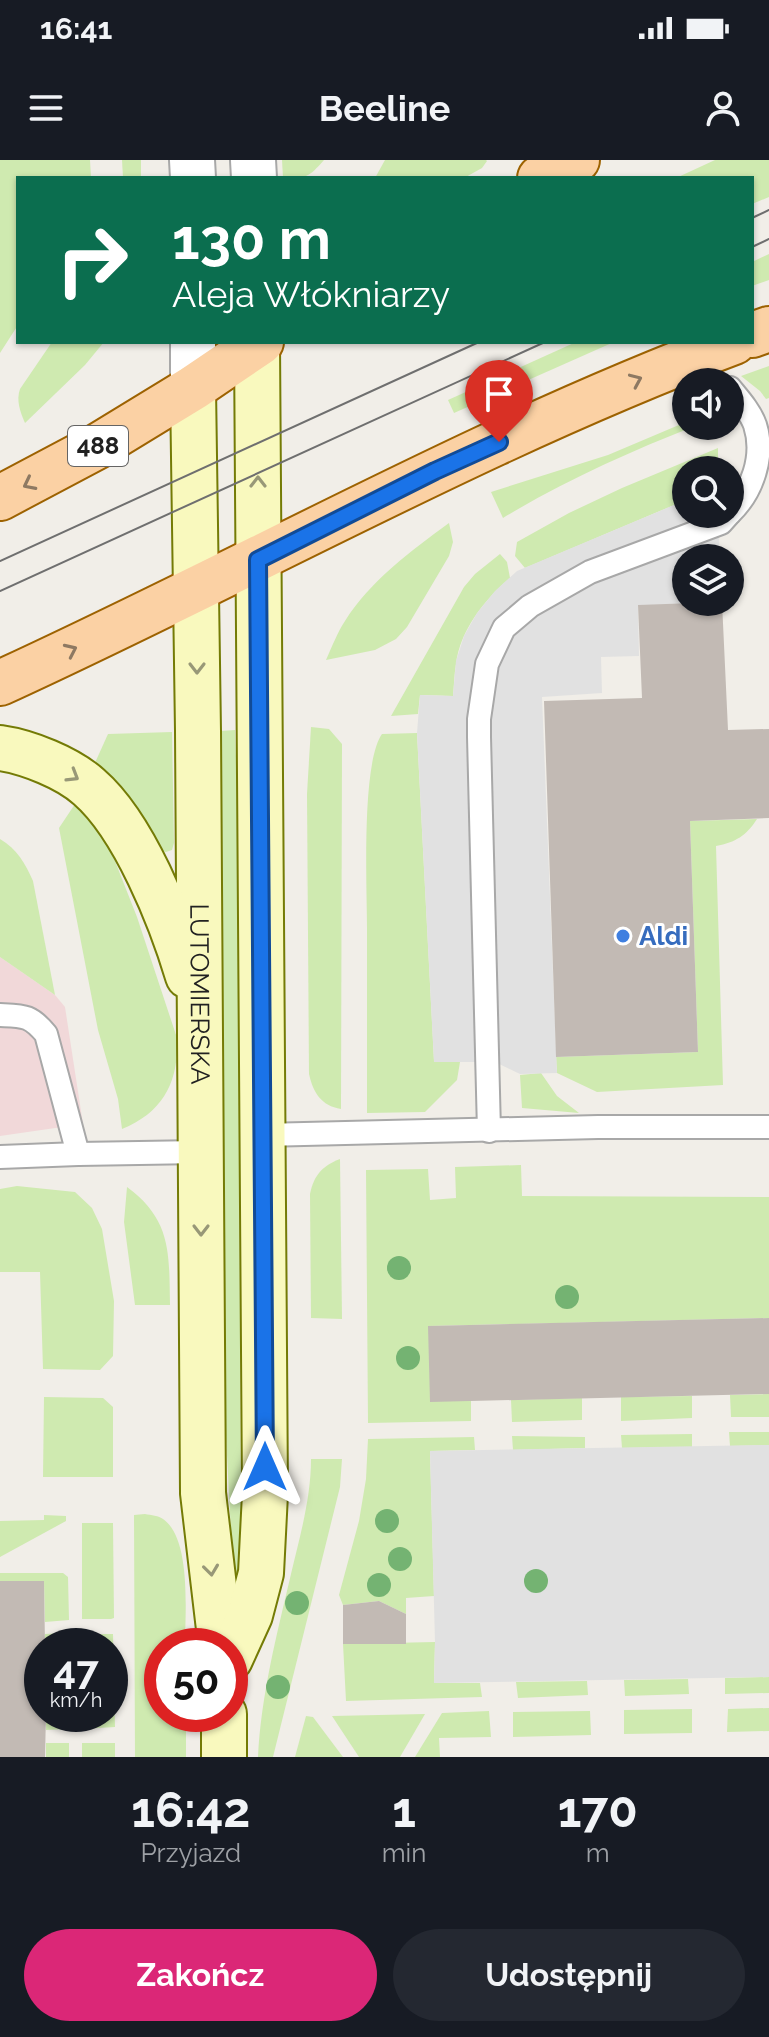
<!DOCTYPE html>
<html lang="pl">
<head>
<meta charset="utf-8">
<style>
	body { margin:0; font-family:Raleway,sans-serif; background:#242831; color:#f1f3f6; height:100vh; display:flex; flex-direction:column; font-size:30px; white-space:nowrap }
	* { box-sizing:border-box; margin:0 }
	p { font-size:26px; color:#9ea1a6 }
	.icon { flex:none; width:44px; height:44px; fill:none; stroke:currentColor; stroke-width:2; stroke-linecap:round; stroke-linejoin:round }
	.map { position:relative; height:1597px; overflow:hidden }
	.drawer { display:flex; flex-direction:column; background:#171b24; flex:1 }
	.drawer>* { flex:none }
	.guide { position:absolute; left:16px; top:16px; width:738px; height:168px; border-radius:0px; box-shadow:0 2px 6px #0004; background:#0b6e4f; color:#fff; overflow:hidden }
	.tools { position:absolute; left:672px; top:208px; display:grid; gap:16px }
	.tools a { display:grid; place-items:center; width:72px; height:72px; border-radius:50%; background:#171b24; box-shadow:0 2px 6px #0004; font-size:40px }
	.speed { position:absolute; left:24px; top:1468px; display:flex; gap:16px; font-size:40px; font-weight:700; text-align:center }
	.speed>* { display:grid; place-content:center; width:104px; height:104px; border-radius:50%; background:#171b24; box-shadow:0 2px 6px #0004; line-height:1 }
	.speed small { font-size:20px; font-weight:400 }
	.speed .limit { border:12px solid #d22; background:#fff; color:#111 }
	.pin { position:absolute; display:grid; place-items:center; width:68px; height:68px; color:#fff; margin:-82px -34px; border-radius:50% 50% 50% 0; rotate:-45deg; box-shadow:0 0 8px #0007 }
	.pin .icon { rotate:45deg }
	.me { position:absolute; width:88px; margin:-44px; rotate:0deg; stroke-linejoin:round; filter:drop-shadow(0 0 6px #0008) }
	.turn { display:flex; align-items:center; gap:28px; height:168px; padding:0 24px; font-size:36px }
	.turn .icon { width:104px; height:104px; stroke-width:2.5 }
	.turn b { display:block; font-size:56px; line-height:68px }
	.eta { display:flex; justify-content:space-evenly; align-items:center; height:136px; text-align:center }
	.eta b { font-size:48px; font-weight:700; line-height:56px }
	.cta { display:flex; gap:16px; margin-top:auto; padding:16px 24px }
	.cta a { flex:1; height:92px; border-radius:48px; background:#db2777; color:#fff; font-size:32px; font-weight:700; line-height:92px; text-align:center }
	.cta a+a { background:#242831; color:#f1f3f6 }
	.status { display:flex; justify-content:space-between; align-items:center; height:56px; padding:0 40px; background:#171b24; direction:ltr }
	.status svg { height:22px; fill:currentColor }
	header { display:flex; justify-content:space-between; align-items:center; height:104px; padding:0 24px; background:#171b24; font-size:36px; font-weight:700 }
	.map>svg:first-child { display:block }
	.commercial { fill:#f1d8d9 }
	.grass { fill:#cfeab0 }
	.parking { fill:#e1e1e1 }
	.building { fill:#c2bab4 }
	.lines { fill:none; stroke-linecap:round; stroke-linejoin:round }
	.service-casing { stroke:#a8a8a8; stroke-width:26 }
	.tertiary-casing { stroke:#a8a8a8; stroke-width:48 }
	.secondary-casing { stroke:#747b06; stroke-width:48 }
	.primary-casing { stroke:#9d6201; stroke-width:48 }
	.service { stroke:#fff; stroke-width:22 }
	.tertiary { stroke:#fff; stroke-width:44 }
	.secondary { stroke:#f9f9be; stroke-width:44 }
	.primary { stroke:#fbd1a4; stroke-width:44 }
	.tram { stroke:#6f6f6f; stroke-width:2 }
	.tree { fill:#74b372 }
	.oneway { stroke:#8e7962 }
	.oneway2 { stroke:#989877 }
	.route-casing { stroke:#114b97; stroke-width:20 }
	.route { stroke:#1a73e8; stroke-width:14 }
	.shop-dot { fill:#3f7fe0; stroke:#fff; stroke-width:3 }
	.labels { text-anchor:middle; stroke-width:6; stroke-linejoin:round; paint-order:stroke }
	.shield { fill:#fff; stroke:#646464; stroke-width:2 }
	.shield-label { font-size:24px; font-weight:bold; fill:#212121 }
	.shop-label { font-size:26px; font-weight:bold; fill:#366cbe; stroke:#fff; text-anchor:start }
	.street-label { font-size:26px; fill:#212121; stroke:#fff }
</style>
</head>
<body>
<div class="status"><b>16:41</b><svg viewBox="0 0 49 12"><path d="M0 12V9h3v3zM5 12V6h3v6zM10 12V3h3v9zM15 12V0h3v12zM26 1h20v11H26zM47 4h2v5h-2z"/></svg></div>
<header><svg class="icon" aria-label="menu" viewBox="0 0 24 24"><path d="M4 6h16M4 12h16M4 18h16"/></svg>Beeline<svg class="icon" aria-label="person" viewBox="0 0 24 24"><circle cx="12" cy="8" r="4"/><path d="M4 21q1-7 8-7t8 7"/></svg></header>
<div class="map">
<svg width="769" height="1597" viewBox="0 0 769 1597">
	<rect width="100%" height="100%" fill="#f1eee8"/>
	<!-- commercial -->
	<path class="commercial" d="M0 797 55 835 65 847 83 964 0 976Z"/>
	<!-- grass -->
	<g class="grass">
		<path d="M0 0H90L91 18H18V165L0 193Z"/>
		<path d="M122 0H141V18H123Z"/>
		<path d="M282 0H324C308 18 307 18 283 18Z"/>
		<path d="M385 0H486L487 1 482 8 464 18H375Z"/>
		<path d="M715 0H769V37L752 44V18H676Z"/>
		<path d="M769 94V120L752 126V102Z"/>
		<path d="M52 182H104L85 205 25 263C20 252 16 240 20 229Z"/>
		<path d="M576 182H614L454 253 448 240Z"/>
		<path d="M769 206V238L766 239 760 231 741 216Z"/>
		<path d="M686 262V266H695C629 292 564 321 503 358L491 332 608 295Z"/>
		<path d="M718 288V310H686V340L525 408 515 396 517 382 569 353 622 328Z"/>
		<path d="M449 363 453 382 449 396 407 467 396 479 375 490 326 500C332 487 337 473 345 461 370 421 411 391 449 363Z"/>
		<path d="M500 394 507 402 510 418C485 439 460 470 456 504 454 515 454 526 453 536L420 535 418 554 391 556 464 427 475 414Z"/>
		<path d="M311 567 329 569 342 584 341 949C321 946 313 932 309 914L307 634Z"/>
		<path d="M235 570 238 649 241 1412 238 1415H235L233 1412 226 1275 221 571Z"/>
		<path d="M172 572 174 683 172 690 166 692 159 690 94 605 108 574Z"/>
		<path d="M417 573 434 901 460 902 457 920 425 952 367 953C367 892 367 830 367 769 367 728 361 604 382 574Z"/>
		<path d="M75 644 95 664 111 691 137 757 177 878C179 922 163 952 122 969L118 939 98 870 59 668Z"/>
		<path d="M757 659C746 676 736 682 716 686L723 925 597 932 557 913 556 897 698 892 690 661Z"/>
		<path d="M0 679C17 689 25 703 33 721L55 835 0 797Z"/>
		<path d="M541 913 557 936 579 953 522 948 520 915Z"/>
		<path d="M340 999 342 1159 311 1158 310 1034C314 1015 322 1006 340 999Z"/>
		<path d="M521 1005 522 1036 769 1037V1158L429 1166 471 1241V1261L368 1263 366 1010 428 1009 430 1040 456 1038 455 1007Z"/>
		<path d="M17 1026 75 1032 92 1048 102 1069 114 1141 113 1196 100 1210 43 1209 40 1112H0V1029Z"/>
		<path d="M127 1027C172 1060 169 1094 170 1145H135L124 1062Z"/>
		<path d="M769 1234V1257H731L730 1235Z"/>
		<path d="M692 1236V1258L621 1261V1237Z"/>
		<path d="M44 1237 103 1238 113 1247V1317H43Z"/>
		<path d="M582 1238V1260L512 1262 511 1240Z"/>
		<path d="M729 1272H769V1285L730 1286Z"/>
		<path d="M692 1274V1287L622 1288 621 1275Z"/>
		<path d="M512 1276 585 1277V1288L513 1290Z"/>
		<path d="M474 1277 475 1290 430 1291 434 1436 406 1438V1454L379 1441 343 1445 339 1435 359 1361 366 1319 368 1279Z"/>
		<path d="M311 1299H342L340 1327 273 1597H258C261 1535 277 1474 291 1414 300 1376 311 1338 311 1299Z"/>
		<path d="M145 1354C151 1355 159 1356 163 1359 192 1379 185 1455 185 1486H162V1554H186V1597H135L134 1355Z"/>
		<path d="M44 1355 66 1356V1361L0 1397V1361L44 1360Z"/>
		<path d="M82 1363H113L114 1458 111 1459H82Z"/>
		<path d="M0 1413H63L68 1417 69 1460 45 1462 44 1421H0Z"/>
		<path d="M68 1473V1486H45V1474Z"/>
		<path d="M80 1474H113L115 1567 81 1569V1554H110V1486H80Z"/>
		<path d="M435 1482 434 1523H480L482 1537 346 1541 343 1484Z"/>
		<path d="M769 1517V1533L725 1534V1518Z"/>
		<path d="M688 1519 689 1534 625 1536 624 1520Z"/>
		<path d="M587 1521 588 1535 518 1538 516 1522Z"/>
		<path d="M769 1548V1571L727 1572 728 1549Z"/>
		<path d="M692 1549V1573L624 1574V1550Z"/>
		<path d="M489 1551 491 1577 439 1578 440 1597H415L442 1553Z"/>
		<path d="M590 1551 591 1575 513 1577V1552Z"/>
		<path d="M46 1554H69V1569L46 1570Z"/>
		<path d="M425 1554 400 1597H359L332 1556Z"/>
		<path d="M306 1556 313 1557 343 1597H295Z"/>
		<rect x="46" y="1583" width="23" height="14"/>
		<rect x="82" y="1583" width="33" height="14"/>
	</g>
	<!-- parking -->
	<g class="parking">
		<path d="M686 340V354H718L720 398H686V442H722L638 446 639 496 601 497 602 533 542 537 557 913 520 914 495 902H434L417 573 420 535 453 536 456 501 464 476 477 453 495 431 517 411Z"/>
		<path d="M769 1285V1517L434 1523 435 1482 430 1291Z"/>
	</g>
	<!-- building -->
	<g class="building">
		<path d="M722 442 728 570 769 569V658L690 661 698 892 556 897 544 541 642 538 638 445Z"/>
		<path d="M769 1158V1234L430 1242 428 1166Z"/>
		<path d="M0 1421H44L45 1486H42V1554H46L45 1597H0Z"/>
		<path d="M379 1441 406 1454V1484H343V1445Z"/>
	</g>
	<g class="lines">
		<!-- service casing -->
		<g class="service-casing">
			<g id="service">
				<path d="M730 228C739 239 750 251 755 265 765 296 752 332 730 353"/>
				<path d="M0 855C24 856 30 855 46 874L78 994"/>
				<path d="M489 971 479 577V559L487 504 504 468 530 446 590 412 721 363 729 354"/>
				<path d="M263 975 598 967H769"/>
				<path d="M0 997 78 994 200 992"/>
			</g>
		</g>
		<!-- tertiary casing -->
		<g class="tertiary-casing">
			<g id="tertiary">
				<path d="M192 0 193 18"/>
				<path d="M253 0 254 18"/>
				<path d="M193 182V228"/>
			</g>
		</g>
		<!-- secondary casing -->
		<g class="secondary-casing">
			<g id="secondary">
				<path id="s1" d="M193 228 198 571 203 1333 221 1486"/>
				<path d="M0 588C28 592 68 608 89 627 134 666 171 759 188 816"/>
				<path d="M230 1499 250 1455 261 1413 265 1334 257 184"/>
				<path d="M224 1554V1597"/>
			</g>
		</g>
		<!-- primary casing -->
		<g class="primary-casing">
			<g id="primary">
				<path d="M540 18 577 0"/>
				<path d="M752 175 769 169"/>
				<path d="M0 338 98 286 193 228 261 182"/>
				<path d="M0 523C245 411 481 277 734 182"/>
			</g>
		</g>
		<!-- service -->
		<use href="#service" class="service"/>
		<!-- tertiary -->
		<use href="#tertiary" class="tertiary"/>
		<!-- secondary -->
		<use href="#secondary" class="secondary"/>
		<!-- primary -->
		<use href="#primary" class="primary"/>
		<!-- tram -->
		<g class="tram">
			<path d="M752 58 769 50"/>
			<path d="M752 87 769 79"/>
			<path d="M0 401 479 182"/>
			<path d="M0 431 545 182"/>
		</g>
	</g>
	<!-- trees -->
	<g class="tree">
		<circle cx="399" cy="1108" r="12"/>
		<circle cx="567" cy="1137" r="12"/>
		<circle cx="408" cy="1198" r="12"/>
		<circle cx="387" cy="1361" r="12"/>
		<circle cx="400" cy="1399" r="12"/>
		<circle cx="536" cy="1421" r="12"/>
		<circle cx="379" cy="1425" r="12"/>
		<circle cx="297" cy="1443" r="12"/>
		<circle cx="278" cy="1527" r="12"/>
	</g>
	<!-- one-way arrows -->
	<defs><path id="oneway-chevron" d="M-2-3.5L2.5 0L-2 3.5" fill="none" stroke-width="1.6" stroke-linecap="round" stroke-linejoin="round" transform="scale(2)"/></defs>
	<g class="oneway">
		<use href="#oneway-chevron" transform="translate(636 220) rotate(-24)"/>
		<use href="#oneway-chevron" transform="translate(29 324) rotate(153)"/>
		<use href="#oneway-chevron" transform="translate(71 490) rotate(-25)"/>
	</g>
	<g class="oneway2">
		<use href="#oneway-chevron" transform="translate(258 322) rotate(-90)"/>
		<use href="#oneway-chevron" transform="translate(197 508) rotate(90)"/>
		<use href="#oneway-chevron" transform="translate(73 616) rotate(31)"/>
		<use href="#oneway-chevron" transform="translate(201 1070) rotate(90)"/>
		<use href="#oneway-chevron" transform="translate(211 1410) rotate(83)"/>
	</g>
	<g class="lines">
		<!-- route casing -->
		<g class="route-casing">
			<path id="route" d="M265 1307 258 400 435 311 499 282"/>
		</g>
		<!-- route -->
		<use href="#route" class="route"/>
	</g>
	<!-- markers -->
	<circle class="shop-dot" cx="623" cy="776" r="8"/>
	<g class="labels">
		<!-- shield labels -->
		<rect class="shield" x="68" y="266" width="60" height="40" rx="6"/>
		<g class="shield-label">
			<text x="98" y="294">488</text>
		</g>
		<!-- shop labels -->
		<g class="shop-label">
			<text x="639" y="785">Aldi</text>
		</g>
		<!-- street labels -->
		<g class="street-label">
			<text dy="9" stroke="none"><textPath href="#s1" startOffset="606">LUTOMIERSKA</textPath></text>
		</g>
	</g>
</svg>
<div class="tools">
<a><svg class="icon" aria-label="sound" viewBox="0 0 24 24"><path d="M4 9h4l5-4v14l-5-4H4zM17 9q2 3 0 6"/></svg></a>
<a><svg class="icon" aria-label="search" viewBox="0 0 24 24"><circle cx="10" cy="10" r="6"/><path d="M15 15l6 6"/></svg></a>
<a><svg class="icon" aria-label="layers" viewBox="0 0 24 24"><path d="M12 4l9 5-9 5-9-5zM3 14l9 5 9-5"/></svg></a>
</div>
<div class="speed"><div>47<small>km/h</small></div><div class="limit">50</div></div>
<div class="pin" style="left:499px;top:282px;background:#d93025"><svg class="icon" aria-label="arrive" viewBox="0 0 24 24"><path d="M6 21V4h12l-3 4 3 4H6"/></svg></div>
<svg class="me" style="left:265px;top:1307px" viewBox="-20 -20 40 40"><path d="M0-17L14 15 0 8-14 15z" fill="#1a73e8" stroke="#fff" stroke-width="4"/></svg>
<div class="guide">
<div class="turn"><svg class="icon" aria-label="right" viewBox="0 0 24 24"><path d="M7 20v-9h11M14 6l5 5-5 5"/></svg><div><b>130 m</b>Aleja Włókniarzy</div></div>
</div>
</div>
<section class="drawer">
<div class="eta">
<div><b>16:42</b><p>Przyjazd</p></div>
<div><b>1</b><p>min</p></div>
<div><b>170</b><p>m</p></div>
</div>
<div class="cta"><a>Zakończ</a><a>Udostępnij</a></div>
</section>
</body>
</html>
